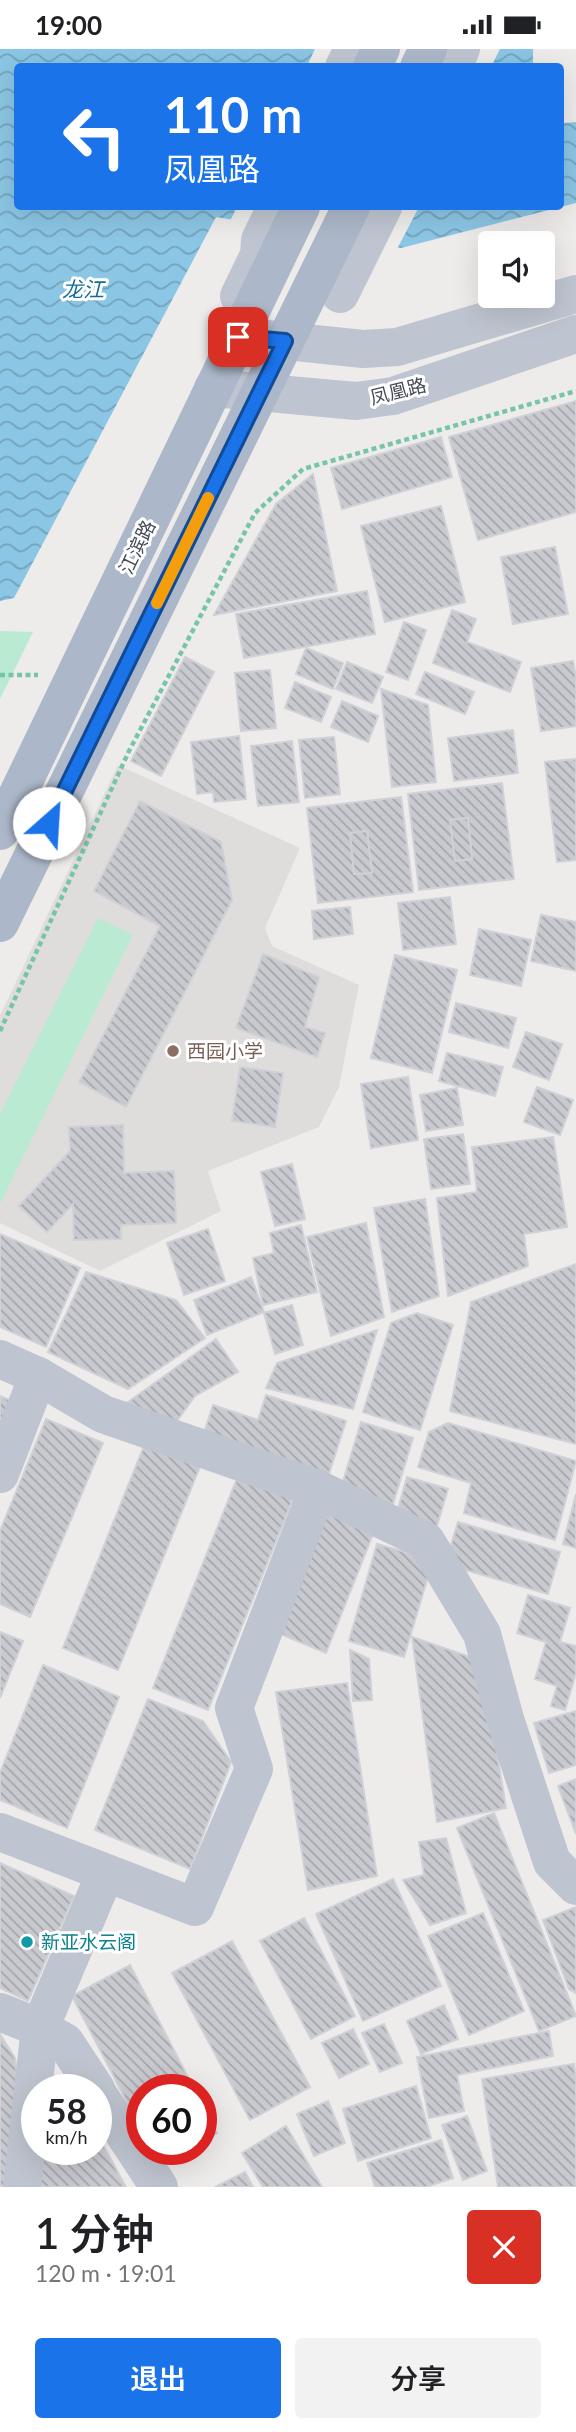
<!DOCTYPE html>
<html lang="zh">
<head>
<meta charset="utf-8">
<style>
	body { margin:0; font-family:Lato,"Noto Sans SC",sans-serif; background:#f2f2f2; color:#202124; height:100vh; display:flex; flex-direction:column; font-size:26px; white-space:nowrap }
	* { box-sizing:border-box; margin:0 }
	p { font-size:23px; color:#757577 }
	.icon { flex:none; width:38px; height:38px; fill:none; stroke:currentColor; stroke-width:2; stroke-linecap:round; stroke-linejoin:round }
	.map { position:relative; height:2138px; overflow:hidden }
	.details { display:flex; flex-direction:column; background:#fff; flex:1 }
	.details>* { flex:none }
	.banner { position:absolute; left:14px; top:14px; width:550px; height:147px; border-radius:7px; box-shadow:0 7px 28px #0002; background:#1a73e8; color:#fff; overflow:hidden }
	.tools { position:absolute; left:478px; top:182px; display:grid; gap:14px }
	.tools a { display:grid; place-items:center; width:77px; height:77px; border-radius:7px; background:#fff; box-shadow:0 7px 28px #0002; font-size:35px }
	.speed { position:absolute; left:21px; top:2025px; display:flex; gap:14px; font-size:35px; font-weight:700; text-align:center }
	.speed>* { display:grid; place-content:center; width:91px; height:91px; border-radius:50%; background:#fff; box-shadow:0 7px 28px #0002; line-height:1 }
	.speed small { font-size:18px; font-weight:400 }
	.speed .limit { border:10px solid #d22; background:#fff; color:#111 }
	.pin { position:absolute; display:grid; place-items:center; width:60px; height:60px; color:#fff; margin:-30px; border-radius:14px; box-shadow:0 4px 10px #0006 }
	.me { position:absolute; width:77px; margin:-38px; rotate:26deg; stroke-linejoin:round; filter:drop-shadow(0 0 5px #0008) }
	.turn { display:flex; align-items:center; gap:24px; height:147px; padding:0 35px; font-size:32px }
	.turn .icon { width:91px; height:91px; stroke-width:2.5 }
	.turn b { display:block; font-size:49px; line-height:60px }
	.round { display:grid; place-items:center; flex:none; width:74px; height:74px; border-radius:7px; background:#f2f2f2 }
	.headline { display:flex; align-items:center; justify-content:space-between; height:119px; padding:0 35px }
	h1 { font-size:42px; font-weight:600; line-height:52px }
	.primary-button { display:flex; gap:14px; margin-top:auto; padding:14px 35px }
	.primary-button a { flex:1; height:80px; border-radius:7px; background:#1a73e8; color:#fff; font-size:28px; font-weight:600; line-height:80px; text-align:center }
	.primary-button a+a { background:#f2f2f2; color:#202124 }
	.status { display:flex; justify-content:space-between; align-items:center; height:49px; padding:0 35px; background:#fff; direction:ltr }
	.status svg { height:19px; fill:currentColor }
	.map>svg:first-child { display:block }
	.education { fill:#dfdddc }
	.green { fill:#bbead3 }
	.water { fill:url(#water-waves) }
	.pier { fill:#eeebeb }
	.building { fill:url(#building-back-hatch); stroke:#cfd1d7; stroke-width:2; fill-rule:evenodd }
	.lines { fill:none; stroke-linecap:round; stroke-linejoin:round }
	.path { stroke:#76c5a8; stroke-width:4.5; stroke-dasharray:5 3.5; stroke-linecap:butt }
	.minor { stroke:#bfc5d0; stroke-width:38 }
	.major { stroke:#acb7c9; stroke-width:38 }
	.route-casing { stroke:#114b97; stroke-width:18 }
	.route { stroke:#1a73e8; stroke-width:12 }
	.slow { stroke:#f59e0b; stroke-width:12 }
	.education-dot { fill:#8d6e63; stroke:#fff; stroke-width:2.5 }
	.culture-dot { fill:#0f9aa8; stroke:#fff; stroke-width:2.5 }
	.labels { text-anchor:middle; stroke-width:6; stroke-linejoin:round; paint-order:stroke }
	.street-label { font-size:19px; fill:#454c57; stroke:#fff }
	.education-label { font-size:19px; fill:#785e54; stroke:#fff; text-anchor:start }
	.culture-label { font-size:19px; fill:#0d838f; stroke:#fff; text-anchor:start }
	.water-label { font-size:21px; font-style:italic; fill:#166c99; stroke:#fff }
</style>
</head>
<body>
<div class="status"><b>19:00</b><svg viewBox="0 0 49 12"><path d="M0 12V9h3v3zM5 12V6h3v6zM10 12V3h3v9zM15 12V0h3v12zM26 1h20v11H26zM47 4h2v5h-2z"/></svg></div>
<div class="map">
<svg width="576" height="2138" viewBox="0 0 576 2138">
	<defs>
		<pattern id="water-waves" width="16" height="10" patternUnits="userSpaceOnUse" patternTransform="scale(1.75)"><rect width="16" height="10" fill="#8bc6e4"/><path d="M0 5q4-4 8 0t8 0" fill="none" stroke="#73a3bc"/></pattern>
		<pattern id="building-back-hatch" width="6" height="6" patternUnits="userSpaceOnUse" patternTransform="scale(1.75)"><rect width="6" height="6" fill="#c9c9d0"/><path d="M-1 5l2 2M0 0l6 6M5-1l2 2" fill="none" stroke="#a5a5ac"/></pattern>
	</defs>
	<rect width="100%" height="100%" fill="#eeebeb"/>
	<!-- education -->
	<path class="education" d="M118 716 300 799 265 879 272 897 359 936 339 1038 319 1078 208 1122 221 1162 100 1222 0 1174V967Z"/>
	<!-- green -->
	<g class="green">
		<path d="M0 582 33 583 0 650Z"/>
		<path d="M98 869 133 886 0 1155V1065Z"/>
	</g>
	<!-- water -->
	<path class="water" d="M0 0H533V18H18V158H560V72L562 74 576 73V154L401 199 216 168 14 549 0 552Z"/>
	<!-- pier -->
	<g class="pier">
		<path d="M315 0H500L491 18 307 17Z"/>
		<path d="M237 158H419L396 202 229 174Z"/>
	</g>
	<!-- building -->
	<g class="building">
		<path d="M576 352V463L478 491 449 388Z"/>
		<path d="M441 388 452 428 342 460 331 419Z"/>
		<path d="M313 425 337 542 214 566 276 455Z"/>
		<path d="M441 457 465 553 385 573 361 477Z"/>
		<path d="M555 498 568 565 513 575 501 508Z"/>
		<path d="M367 542 375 585 244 609 236 565Z"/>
		<path d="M452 561 476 570 467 593 521 613 510 643 433 614Z"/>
		<path d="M404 573 426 581 408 631 386 623Z"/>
		<path d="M306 599 343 614 333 640 296 625Z"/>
		<path d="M185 608 214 623 161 727 131 712Z"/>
		<path d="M573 612 576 629V677L541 682 531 619Z"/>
		<path d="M347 613 383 628 372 654 336 640Z"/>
		<path d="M270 621 276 679 241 682 235 624Z"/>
		<path d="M425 623 474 643 465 665 416 645Z"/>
		<path d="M295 633 331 648 321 673 285 659Z"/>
		<path d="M381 640 428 656 436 733 392 738Z"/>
		<path d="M342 652 378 667 368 693 331 678Z"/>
		<path d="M513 681 518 724 454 732 448 689Z"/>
		<path d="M239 687 246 750 214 753 213 743 197 745 191 693Z"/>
		<path d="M334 688 340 745 305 749 299 691Z"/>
		<path d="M292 692 299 753 258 757 251 697Z"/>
		<path d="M576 710V811L557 813 545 713Z"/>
		<path d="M502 734 514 830 419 841 408 745ZM468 769 472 810 455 812 450 771Z"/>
		<path d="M401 748 413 843 318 854 307 759ZM367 782 372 824 354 825 350 784Z"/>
		<path d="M140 752 221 793 232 851 126 1058 79 1033 160 877 94 842Z"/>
		<path d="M468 769 472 810 455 812 450 771Z"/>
		<path d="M367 782 372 824 354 825 350 784Z"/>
		<path d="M450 848 456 895 403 901 398 854Z"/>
		<path d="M350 858 353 885 314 890 312 862Z"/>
		<path d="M541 866 576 873V922L531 912Z"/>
		<path d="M479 880 531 891 521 937 470 926Z"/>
		<path d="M263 905 319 928 305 978 325 984 317 1008 236 979Z"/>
		<path d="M395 906 457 921 432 1024 371 1009Z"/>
		<path d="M456 954 516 969 508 999 449 983Z"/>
		<path d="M526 983 562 995 549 1031 513 1018Z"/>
		<path d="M447 1004 503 1018 495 1047 439 1032Z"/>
		<path d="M240 1018 283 1024 275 1078 232 1072Z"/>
		<path d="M408 1028 418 1091 371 1099 361 1035Z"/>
		<path d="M537 1038 573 1051 560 1086 524 1073Z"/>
		<path d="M457 1039 463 1076 426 1082 420 1046Z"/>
		<path d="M123 1076 124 1124 174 1122 176 1174 121 1176V1190L74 1191 73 1155 47 1183 19 1157 70 1102 69 1078Z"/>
		<path d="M463 1085 470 1135 431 1140 424 1090Z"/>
		<path d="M553 1088 567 1178 524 1185 528 1217 448 1247 437 1149 477 1143 472 1098Z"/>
		<path d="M292 1115 305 1170 275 1177 261 1123Z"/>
		<path d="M425 1150 439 1247 392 1263 374 1159Z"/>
		<path d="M366 1174 384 1268 331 1287 307 1188Z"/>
		<path d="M301 1176 317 1243 263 1256 253 1209 274 1204 270 1184Z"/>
		<path d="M208 1180 225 1232 184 1246 167 1194Z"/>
		<path d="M0 1185 80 1219 46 1298 0 1278Z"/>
		<path d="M576 1215V1395L450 1362 471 1253Z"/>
		<path d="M86 1223 176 1251 205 1289 128 1340 48 1303Z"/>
		<path d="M251 1228 264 1263 207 1286 194 1251Z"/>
		<path d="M292 1256 303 1296 275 1305 264 1264Z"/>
		<path d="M417 1264 453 1276 420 1381 363 1363 391 1274Z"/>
		<path d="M377 1281 353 1360 266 1339 277 1314Z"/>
		<path d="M216 1290 238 1323 195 1347 169 1383 117 1361Z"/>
		<path d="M266 1346 346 1372 326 1434 201 1393 213 1356 258 1371Z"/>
		<path d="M0 1347 19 1355 0 1400Z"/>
		<path d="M46 1370 103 1394 30 1568 0 1555V1482Z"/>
		<path d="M361 1373 413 1389 393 1455 341 1439Z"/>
		<path d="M448 1374 576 1412 555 1491 464 1464 471 1434 418 1418 429 1383Z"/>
		<path d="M148 1387 203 1410 118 1621 63 1599Z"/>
		<path d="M238 1427 293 1450 208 1661 153 1639Z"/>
		<path d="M407 1428 448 1440 436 1480 396 1467Z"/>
		<path d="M576 1445V1499L563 1495Z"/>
		<path d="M322 1458 375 1480 326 1604 273 1582Z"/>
		<path d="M458 1473 560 1503 548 1545 445 1515Z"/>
		<path d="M377 1495 433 1511 404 1608 349 1592Z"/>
		<path d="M528 1546 570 1559 560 1593 576 1597V1624L565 1661 551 1657 557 1637 535 1630 546 1593 517 1584Z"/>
		<path d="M0 1583 23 1592 0 1649Z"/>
		<path d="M412 1588 482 1612 506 1759 437 1773Z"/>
		<path d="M350 1601 369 1610 372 1651 353 1652Z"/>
		<path d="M43 1616 119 1648 67 1779 0 1751V1724Z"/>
		<path d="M347 1634 377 1827 308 1841 276 1643Z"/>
		<path d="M148 1650 203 1672 231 1713 190 1820 95 1781Z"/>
		<path d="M576 1662V1716L549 1724 534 1674Z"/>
		<path d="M576 1730V1785L558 1737Z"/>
		<path d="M494 1764 576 1967 539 1982 457 1779Z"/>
		<path d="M446 1789 466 1864 430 1876 403 1831 424 1826 419 1793Z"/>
		<path d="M0 1814 74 1847 28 1952 0 1939Z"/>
		<path d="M393 1830 441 1937 363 1972 316 1865Z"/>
		<path d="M576 1858V1944L569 1940 543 1871Z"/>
		<path d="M483 1864 524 1962 469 1986 428 1887Z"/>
		<path d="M304 1869 355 1967 311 1990 260 1892Z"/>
		<path d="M232 1892 310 2038 250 2071 172 1924Z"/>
		<path d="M130 1916 194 2040H142V2082L72 1947Z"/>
		<path d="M444 1956 458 1990 421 2005 407 1972Z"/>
		<path d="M384 1975 402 2014 380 2023 362 1984Z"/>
		<path d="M353 1980 369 2015 339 2029 322 1994Z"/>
		<path d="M549 1982 553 2007 457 2026 464 2062 429 2069 417 2008Z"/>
		<path d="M0 1985 15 2009 18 2036 9 2138H0Z"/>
		<path d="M574 2015 576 2030V2138H498L482 2030Z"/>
		<path d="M43 2031 70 2034 74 2040H43Z"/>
		<path d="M416 2037 431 2089 358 2112 343 2060Z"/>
		<path d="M328 2052 345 2094 314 2107 297 2065Z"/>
		<path d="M201 2054 217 2084 201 2093Z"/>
		<path d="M467 2067 487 2122 463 2131 442 2076Z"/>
		<path d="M286 2077 322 2138H263L242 2104Z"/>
		<path d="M96 2083 126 2138H36L38 2100H96Z"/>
		<path d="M441 2091 453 2129 426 2138H375L367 2114Z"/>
		<path d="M151 2100H187L159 2115Z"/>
		<path d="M245 2123 253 2138H215Z"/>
	</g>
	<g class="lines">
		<!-- path -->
		<g class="path">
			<path d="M0 626H38"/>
			<path d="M0 982 129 702 255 464 303 420 576 342"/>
		</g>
		<!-- minor -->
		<g class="minor">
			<path d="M344 18 353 0"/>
			<path d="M453 18 461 0"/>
			<path d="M340 245 383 158"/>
			<path d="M239 247 259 206 260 191 276 158"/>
			<path d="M238 287 363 300 397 298 576 245"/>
			<path d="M213 339 356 352 393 347 576 285"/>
			<path d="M0 1310 38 1327 103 1365 318 1440 426 1492 482 1585 505 1670 552 1813 576 1837"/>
			<path d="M0 1425 38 1327"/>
			<path d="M0 1783 195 1858 254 1720 234 1659 318 1440"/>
			<path d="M0 1963 40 1979 65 1993 96 2040"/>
			<path d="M96 2042 159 2138"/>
			<path d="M22 2138 40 1979 105 1825"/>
		</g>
		<!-- major -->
		<g class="major">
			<path d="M372 18 381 0"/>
			<path d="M419 18 428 0"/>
			<path d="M0 782 301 158"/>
			<path d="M0 874 351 158"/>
		</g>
	</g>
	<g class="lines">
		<!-- route casing -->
		<g class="route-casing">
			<path id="route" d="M49 774 285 292 238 288"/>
		</g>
		<!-- route -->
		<use href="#route" class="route"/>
		<!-- slow -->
		<path class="slow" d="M157 554 208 449"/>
	</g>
	<!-- markers -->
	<circle class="education-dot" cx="173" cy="1002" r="7"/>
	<circle class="culture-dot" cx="27" cy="1893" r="7"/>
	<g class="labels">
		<!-- street labels -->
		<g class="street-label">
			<text transform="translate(398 342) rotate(-14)" y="7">凤凰路</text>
			<text transform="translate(137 498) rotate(-64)" y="7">江滨路</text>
		</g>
		<!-- education labels -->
		<g class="education-label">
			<text x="187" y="1009">西园小学</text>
		</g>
		<!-- culture labels -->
		<g class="culture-label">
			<text x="41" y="1900">新亚水云阁</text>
		</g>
		<!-- water labels -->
		<g class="water-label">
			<text x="83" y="248">龙江</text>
		</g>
	</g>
</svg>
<div class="tools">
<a><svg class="icon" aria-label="sound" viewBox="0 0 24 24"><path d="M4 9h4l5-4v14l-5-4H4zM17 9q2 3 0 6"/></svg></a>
</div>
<div class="speed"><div>58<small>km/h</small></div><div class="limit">60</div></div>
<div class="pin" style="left:238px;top:288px;background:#d93025"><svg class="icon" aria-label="arrive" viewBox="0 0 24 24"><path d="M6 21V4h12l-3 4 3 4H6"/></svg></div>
<svg class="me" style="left:49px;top:774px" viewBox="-20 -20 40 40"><circle r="19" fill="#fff"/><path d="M0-13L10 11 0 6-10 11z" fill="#1a73e8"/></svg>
<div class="banner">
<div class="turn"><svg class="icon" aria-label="left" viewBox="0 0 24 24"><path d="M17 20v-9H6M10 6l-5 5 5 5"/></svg><div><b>110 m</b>凤凰路</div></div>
</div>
</div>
<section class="details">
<div class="headline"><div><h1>1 分钟</h1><p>120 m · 19:01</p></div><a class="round" style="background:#d93025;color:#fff"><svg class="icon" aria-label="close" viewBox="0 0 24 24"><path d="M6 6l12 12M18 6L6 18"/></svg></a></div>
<div class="primary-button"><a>退出</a><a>分享</a></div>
</section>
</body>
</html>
